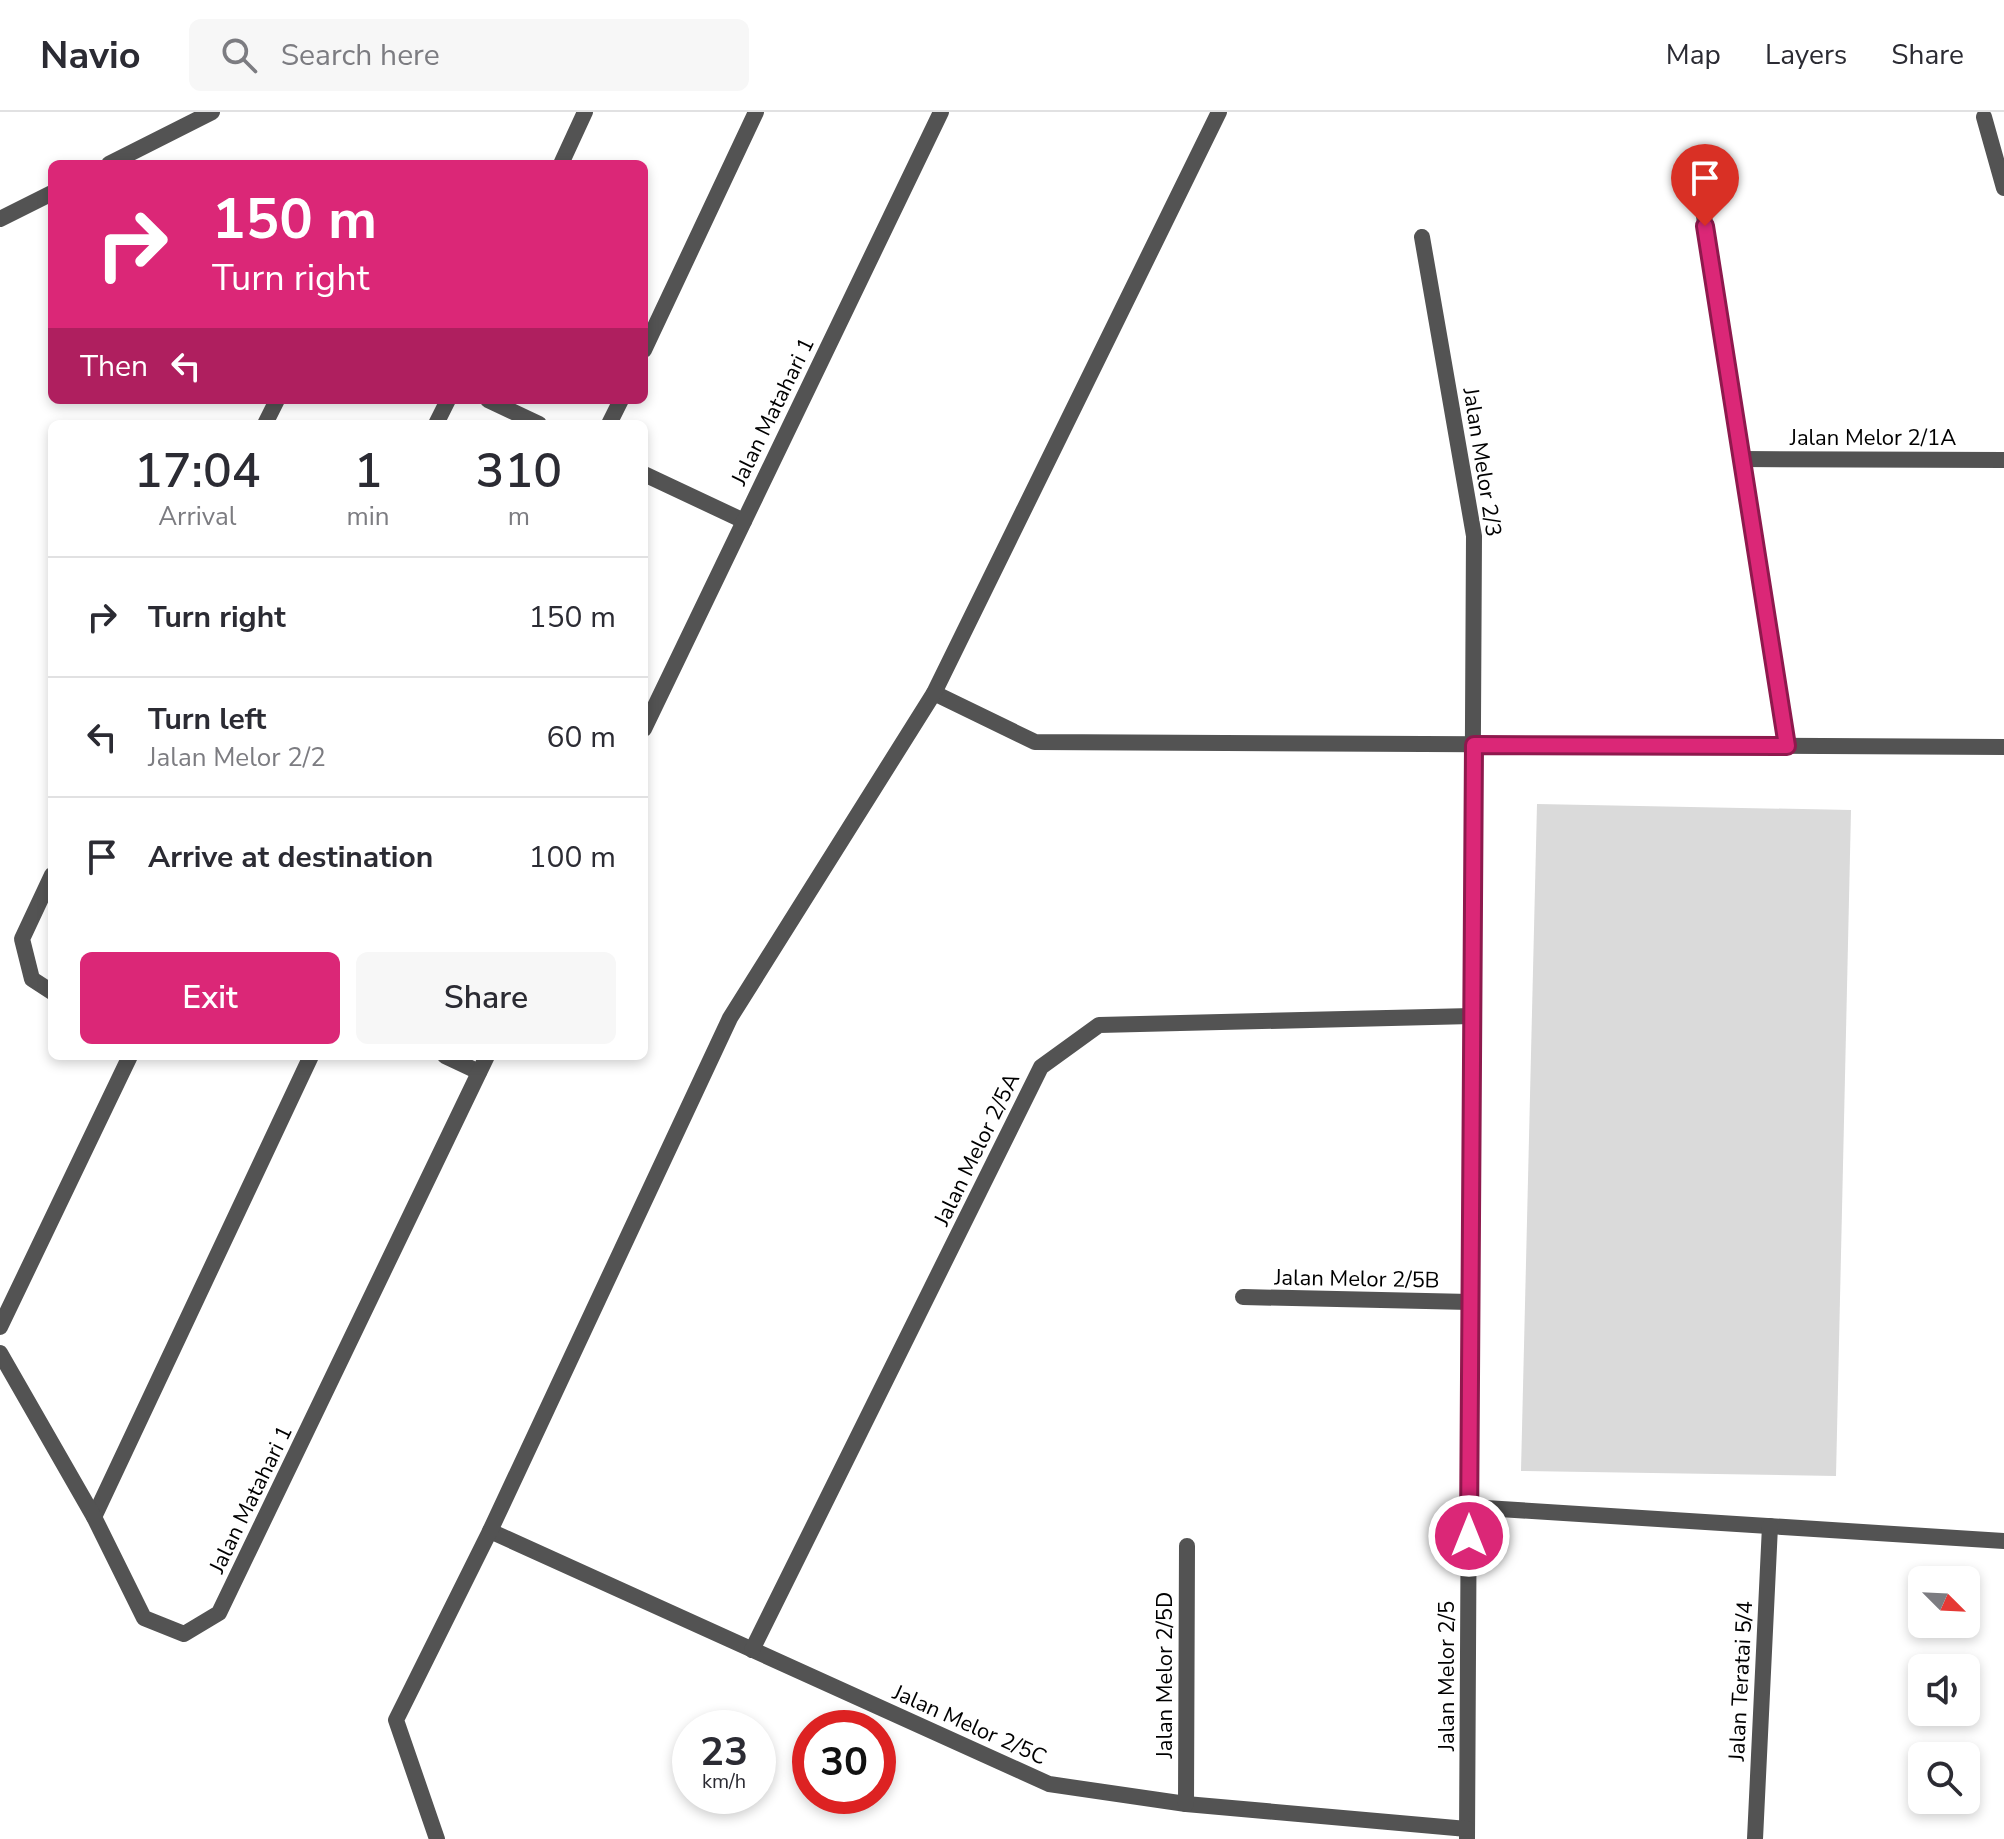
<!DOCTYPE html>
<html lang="en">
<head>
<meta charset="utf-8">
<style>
	body { margin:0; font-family:"Nunito Sans",sans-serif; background:#f7f7f7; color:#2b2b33; height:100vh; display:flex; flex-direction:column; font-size:30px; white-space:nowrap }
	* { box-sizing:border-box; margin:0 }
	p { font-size:26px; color:#7c7c81 }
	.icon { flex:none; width:44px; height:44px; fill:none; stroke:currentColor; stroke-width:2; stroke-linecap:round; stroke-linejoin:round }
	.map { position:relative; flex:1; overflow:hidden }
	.drawer { position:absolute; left:48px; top:308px; width:600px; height:640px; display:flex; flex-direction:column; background:#fff; border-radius:12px; box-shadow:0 4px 12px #0003 }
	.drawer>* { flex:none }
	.hud { position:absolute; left:48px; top:48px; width:600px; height:244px; border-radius:12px; box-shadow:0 4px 12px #0003; background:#db2777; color:#fff; overflow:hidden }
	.needle { width:52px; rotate:114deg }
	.buttons { position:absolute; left:1908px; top:1454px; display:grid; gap:16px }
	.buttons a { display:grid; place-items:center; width:72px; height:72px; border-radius:12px; background:#fff; box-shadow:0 4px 12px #0003; font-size:40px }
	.speed { position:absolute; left:672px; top:1598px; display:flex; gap:16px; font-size:40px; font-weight:700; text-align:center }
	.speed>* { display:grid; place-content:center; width:104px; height:104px; border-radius:50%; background:#fff; box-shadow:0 4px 12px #0003; line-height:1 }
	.speed small { font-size:20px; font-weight:400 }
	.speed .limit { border:12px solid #d22; background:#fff; color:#111 }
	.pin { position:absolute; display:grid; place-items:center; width:68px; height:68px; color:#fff; margin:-82px -34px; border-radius:50% 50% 50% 0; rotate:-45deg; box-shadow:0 0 8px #0007 }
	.pin .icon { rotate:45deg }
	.me { position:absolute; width:88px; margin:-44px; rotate:0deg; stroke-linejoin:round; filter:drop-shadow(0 0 6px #0008) }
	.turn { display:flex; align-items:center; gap:28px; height:168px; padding:0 32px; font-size:36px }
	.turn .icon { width:104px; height:104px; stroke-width:2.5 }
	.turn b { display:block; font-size:56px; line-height:68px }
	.then { display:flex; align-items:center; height:76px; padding:0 32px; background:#0003; gap:16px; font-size:30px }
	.eta { display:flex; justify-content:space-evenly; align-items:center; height:136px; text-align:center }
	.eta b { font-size:48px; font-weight:600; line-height:56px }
	.primary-button { display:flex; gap:16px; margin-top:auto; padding:16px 32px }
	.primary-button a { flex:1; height:92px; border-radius:12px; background:#db2777; color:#fff; font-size:32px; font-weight:600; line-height:92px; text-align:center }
	.primary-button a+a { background:#f7f7f7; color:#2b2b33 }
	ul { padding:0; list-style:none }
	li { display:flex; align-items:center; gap:24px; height:120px; padding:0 32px; border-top:2px solid #e1e1e2 }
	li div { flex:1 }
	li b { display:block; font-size:30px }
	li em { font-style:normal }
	header { display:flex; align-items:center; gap:48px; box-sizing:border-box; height:112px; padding:0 40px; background:#fff; border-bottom:2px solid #e1e1e2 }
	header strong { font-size:38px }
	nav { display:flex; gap:44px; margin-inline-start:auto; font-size:28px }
	.search { width:560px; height:72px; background:#f7f7f7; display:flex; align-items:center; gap:20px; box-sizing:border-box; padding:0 28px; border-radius:12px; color:#7c7c81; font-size:30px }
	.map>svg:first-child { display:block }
	.green { fill:#dadada }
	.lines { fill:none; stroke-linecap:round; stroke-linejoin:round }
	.service { stroke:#535353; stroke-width:16 }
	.minor { stroke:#535353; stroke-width:16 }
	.route-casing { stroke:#8e194d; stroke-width:20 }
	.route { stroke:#db2777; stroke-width:14 }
	.labels { text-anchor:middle; stroke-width:6; stroke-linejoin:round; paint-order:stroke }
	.street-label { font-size:22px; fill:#000; stroke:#fff }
</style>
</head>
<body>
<header>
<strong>Navio</strong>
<div class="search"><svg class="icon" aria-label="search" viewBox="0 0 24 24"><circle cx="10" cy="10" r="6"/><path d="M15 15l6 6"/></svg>Search here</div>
<nav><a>Map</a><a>Layers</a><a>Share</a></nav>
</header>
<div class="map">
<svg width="2004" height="1727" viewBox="0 0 2004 1727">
	<rect width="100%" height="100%" fill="#fff"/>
	<!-- green -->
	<path class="green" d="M1537 692 1851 698 1836 1364 1521 1359Z"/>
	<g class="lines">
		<!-- service -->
		<g class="service">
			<path d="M644 238 756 0"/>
			<path d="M488 288 539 312"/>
			<path d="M265 312 277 288"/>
			<path d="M609 312 621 288"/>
			<path d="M644 362 744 409"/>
			<path d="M52 763 22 827 32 867 52 880"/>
			<path d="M445 944 479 960"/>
			<path d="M94 1405 311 944"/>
		</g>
		<!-- minor -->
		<g class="minor">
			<path d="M1984 5 2004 76"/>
			<path d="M109 52 212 0"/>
			<path d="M561 52 585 0"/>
			<path d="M1701 85 1787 634"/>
			<path d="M0 107 52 81"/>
			<path d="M1422 125 1474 424 1467 1727"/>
			<path d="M436 312 448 288"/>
			<path d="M1741 347 2004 348"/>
			<path d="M934 581 1035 630 2004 635"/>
			<path d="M644 617 941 0"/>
			<path d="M1243 1185 1470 1190"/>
			<path d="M0 1215 130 944"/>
			<path d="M0 1241 94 1405 144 1506 184 1522 219 1501 487 944"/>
			<path d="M1469 1395 2004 1429"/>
			<path d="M490 1419 1049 1672 1186 1692 1467 1717"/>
			<path d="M752 1538 1041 955 1099 913 1472 904"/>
			<path d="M1186 1692 1187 1434"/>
			<path d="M437 1727 396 1608 490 1419 730 906 934 581 1219 0"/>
			<path d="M1755 1727 1770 1414"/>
		</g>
	</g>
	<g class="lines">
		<!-- route casing -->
		<g class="route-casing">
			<path id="route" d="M1469 1424 1474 633 1787 634 1705 114"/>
		</g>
		<!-- route -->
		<use href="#route" class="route"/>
	</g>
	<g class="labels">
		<!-- street labels -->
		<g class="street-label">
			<text transform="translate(772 299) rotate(-64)" y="8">Jalan Matahari 1</text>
			<text x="1873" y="333">Jalan Melor 2/1A</text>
			<text transform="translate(1483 350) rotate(81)" y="8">Jalan Melor 2/3</text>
			<text transform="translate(976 1037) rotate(-64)" y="8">Jalan Melor 2/5A</text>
			<text transform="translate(1357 1166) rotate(1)" y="8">Jalan Melor 2/5B</text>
			<text transform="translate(250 1387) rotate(-64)" y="8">Jalan Matahari 1</text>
			<text transform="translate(1164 1563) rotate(-90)" y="8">Jalan Melor 2/5D</text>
			<text transform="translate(1446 1564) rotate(-90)" y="8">Jalan Melor 2/5</text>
			<text transform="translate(1740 1569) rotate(-87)" y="8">Jalan Teratai 5/4</text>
			<text transform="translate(970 1612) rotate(24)" y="8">Jalan Melor 2/5C</text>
		</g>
	</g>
</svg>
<div class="buttons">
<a><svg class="needle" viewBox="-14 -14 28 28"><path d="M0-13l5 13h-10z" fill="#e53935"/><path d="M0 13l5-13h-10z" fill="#7c7c81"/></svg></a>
<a><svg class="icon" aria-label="sound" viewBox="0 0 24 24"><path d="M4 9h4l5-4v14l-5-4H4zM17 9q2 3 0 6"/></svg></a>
<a><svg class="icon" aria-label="search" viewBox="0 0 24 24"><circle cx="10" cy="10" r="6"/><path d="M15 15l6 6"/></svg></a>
</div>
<div class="speed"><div>23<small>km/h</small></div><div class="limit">30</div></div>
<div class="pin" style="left:1705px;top:114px;background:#d93025"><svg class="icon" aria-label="arrive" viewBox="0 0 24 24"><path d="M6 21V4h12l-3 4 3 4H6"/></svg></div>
<svg class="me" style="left:1469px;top:1424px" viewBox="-20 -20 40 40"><circle r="17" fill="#db2777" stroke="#fff" stroke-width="3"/><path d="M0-11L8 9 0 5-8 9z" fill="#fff"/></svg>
<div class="hud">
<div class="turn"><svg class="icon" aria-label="right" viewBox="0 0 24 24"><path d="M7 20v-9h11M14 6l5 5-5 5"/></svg><div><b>150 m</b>Turn right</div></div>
<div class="then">Then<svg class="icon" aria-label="left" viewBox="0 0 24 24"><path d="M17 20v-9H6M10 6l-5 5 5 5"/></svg></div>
</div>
<section class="drawer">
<div class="eta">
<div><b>17:04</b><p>Arrival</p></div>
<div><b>1</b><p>min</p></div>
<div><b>310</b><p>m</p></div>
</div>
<ul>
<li><svg class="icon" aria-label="right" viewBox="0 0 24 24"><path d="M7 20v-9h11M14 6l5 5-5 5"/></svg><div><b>Turn right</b></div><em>150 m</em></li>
<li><svg class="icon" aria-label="left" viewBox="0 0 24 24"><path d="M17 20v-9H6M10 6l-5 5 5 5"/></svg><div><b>Turn left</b><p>Jalan Melor 2/2</p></div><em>60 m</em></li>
<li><svg class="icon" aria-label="arrive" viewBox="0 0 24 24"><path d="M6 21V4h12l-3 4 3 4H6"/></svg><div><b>Arrive at destination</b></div><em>100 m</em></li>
</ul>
<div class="primary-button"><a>Exit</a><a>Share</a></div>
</section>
</div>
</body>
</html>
